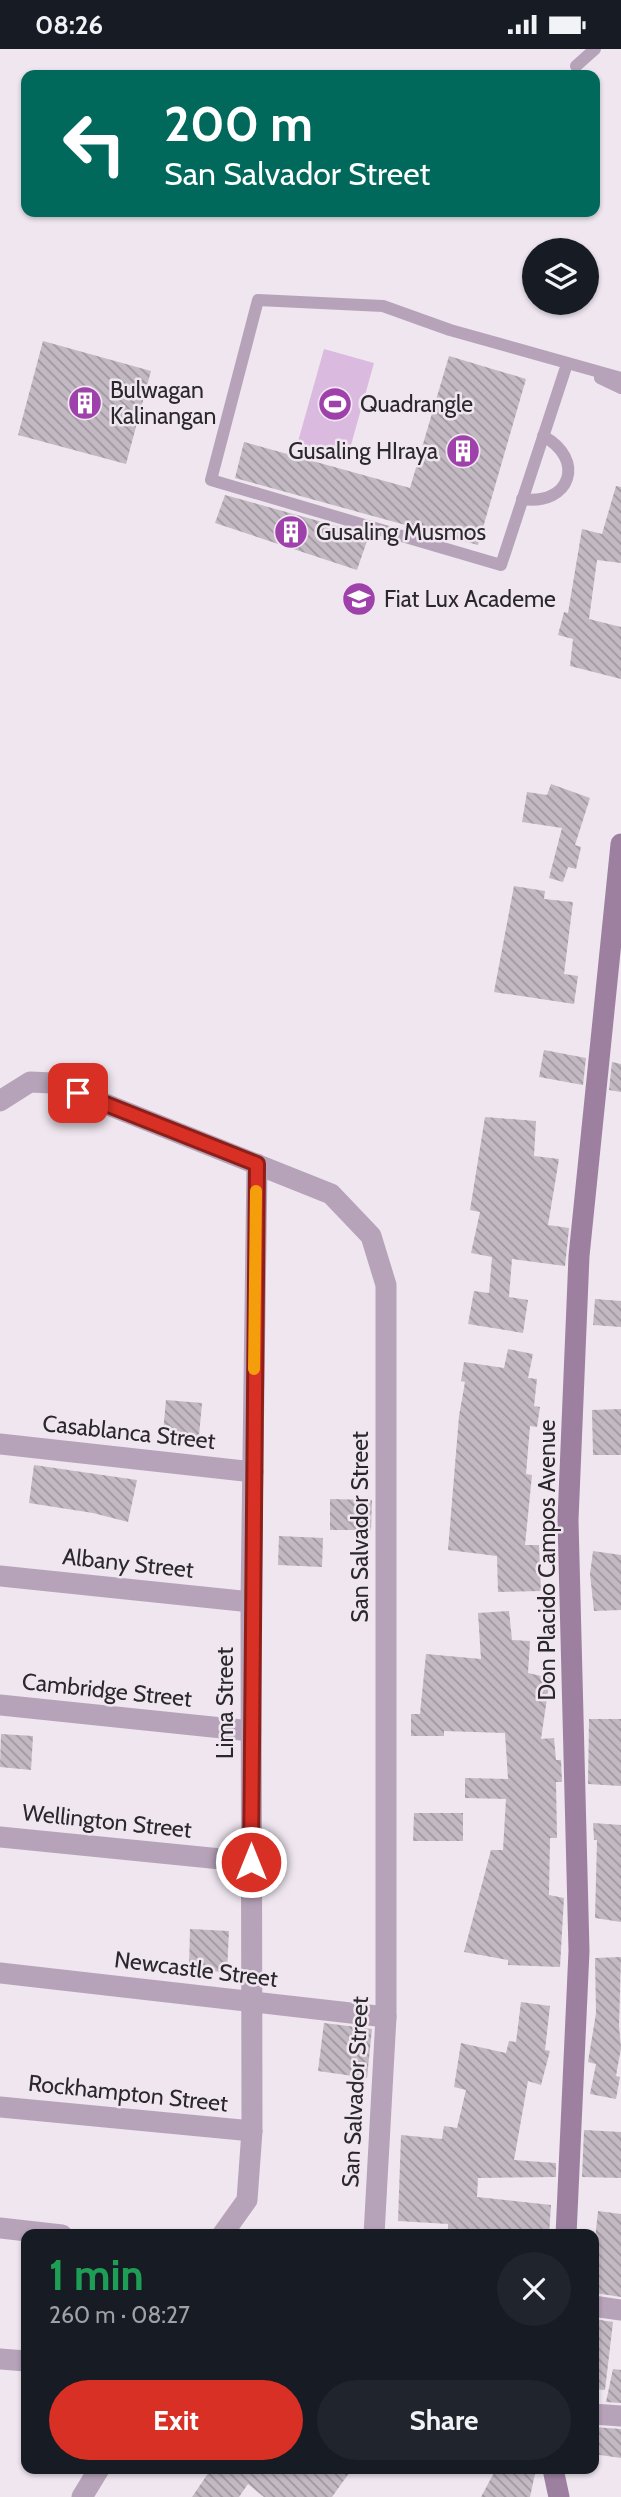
<!DOCTYPE html>
<html lang="en">
<head>
<meta charset="utf-8">
<style>
	body { margin:0; font-family:Cabin,sans-serif; background:#20242c; color:#f1f3f6; height:100vh; display:flex; flex-direction:column; font-size:26px; white-space:nowrap }
	* { box-sizing:border-box; margin:0 }
	p { font-size:23px; color:#9ea1a6 }
	.icon { flex:none; width:38px; height:38px; fill:none; stroke:currentColor; stroke-width:2; stroke-linecap:round; stroke-linejoin:round }
	.map { position:relative; flex:1; overflow:hidden }
	.side { position:absolute; left:21px; top:2180px; width:578px; height:245px; display:flex; flex-direction:column; background:#171b24; border-radius:14px; box-shadow:0 2px 5px #0004 }
	.side>* { flex:none }
	.banner { position:absolute; left:21px; top:21px; width:579px; height:147px; border-radius:14px; box-shadow:0 2px 5px #0004; background:#00695c; color:#fff; overflow:hidden }
	.buttons { position:absolute; left:522px; top:189px; display:grid; gap:14px }
	.buttons a { display:grid; place-items:center; width:77px; height:77px; border-radius:50%; background:#171b24; box-shadow:0 2px 5px #0004; font-size:35px }
	.pin { position:absolute; display:grid; place-items:center; width:60px; height:60px; color:#fff; margin:-30px; border-radius:14px; box-shadow:0 4px 10px #0006 }
	.me { position:absolute; width:77px; margin:-38px; rotate:0deg; stroke-linejoin:round; filter:drop-shadow(0 0 5px #0008) }
	.turn { display:flex; align-items:center; gap:24px; height:147px; padding:0 28px; font-size:32px }
	.turn .icon { width:91px; height:91px; stroke-width:2.5 }
	.turn b { display:block; font-size:49px; line-height:60px }
	.round { display:grid; place-items:center; flex:none; width:74px; height:74px; border-radius:37px; background:#20242c }
	.overview { display:flex; align-items:center; justify-content:space-between; height:119px; padding:0 28px }
	h1 { font-size:42px; font-weight:700; line-height:52px; color:#1e9e55 }
	.action { display:flex; gap:14px; margin-top:auto; padding:14px 28px }
	.action a { flex:1; height:80px; border-radius:42px; background:#d93025; color:#fff; font-size:28px; font-weight:700; line-height:80px; text-align:center }
	.action a+a { background:#20242c; color:#f1f3f6 }
	.status { display:flex; justify-content:space-between; align-items:center; height:49px; padding:0 35px; background:#171b24; direction:ltr }
	.status svg { height:19px; fill:currentColor }
	.map>svg:first-child { display:block }
	.grass { fill:#dbbadf }
	.building { fill:url(#building-back-hatch) }
	.lines { fill:none; stroke-linecap:round; stroke-linejoin:round }
	.service { stroke:#b7a3b9; stroke-width:12 }
	.minor { stroke:#b7a3b9; stroke-width:21 }
	.secondary { stroke:#9d80a0; stroke-width:21 }
	.route-casing { stroke:#8d1f18; stroke-width:18 }
	.route { stroke:#d93025; stroke-width:12 }
	.slow { stroke:#f59e0b; stroke-width:12 }
	.labels { text-anchor:middle; stroke-width:5; stroke-linejoin:round; paint-order:stroke }
	.poi-label { font-size:23px; fill:#2b282b; stroke:#efe6f0; text-anchor:start }
	.street-label { font-size:23px; fill:#2b282b; stroke:#efe6f0 }
</style>
</head>
<body>
<div class="status"><b>08:26</b><svg viewBox="0 0 49 12"><path d="M0 12V9h3v3zM5 12V6h3v6zM10 12V3h3v9zM15 12V0h3v12zM26 1h20v11H26zM47 4h2v5h-2z"/></svg></div>
<div class="map">
<svg width="621" height="2448" viewBox="0 0 621 2448">
	<defs>
		<pattern id="building-back-hatch" width="6" height="6" patternUnits="userSpaceOnUse" patternTransform="scale(1.75)"><rect width="6" height="6" fill="#c3b9c3"/><path d="M-1 5l2 2M0 0l6 6M5-1l2 2" fill="none" stroke="#9f969f"/></pattern>
	</defs>
	<rect width="100%" height="100%" fill="#efe6f0"/>
	<!-- grass -->
	<path class="grass" d="M324 300 374 314 347 410 297 396Z"/>
	<!-- building -->
	<g class="building">
		<path d="M43 292 151 322 126 415 18 386Z"/>
		<path d="M449 307 526 330 478 496 235 429 244 393 410 439Z"/>
		<path d="M616 437 621 438V514L597 511 589 570 621 578V630L570 617 573 590 558 586 564 563 568 564 582 480 602 485Z"/>
		<path d="M225 446 369 486 357 521 215 474Z"/>
		<path d="M551 735 590 749 575 796 581 798 576 820 568 818 563 833 549 829 562 779 522 773 527 743 547 746Z"/>
		<path d="M514 837 545 842 544 850 573 853 564 925 578 927 574 955 494 943Z"/>
		<path d="M544 1001 586 1009 583 1036 539 1028Z"/>
		<path d="M612 1013 621 1015V1043L609 1041Z"/>
		<path d="M485 1068 536 1072 534 1107 559 1110 548 1176 569 1179 565 1217 512 1210 509 1248 528 1251 523 1284 468 1275 474 1242 489 1244 492 1208 471 1204 480 1163 470 1161Z"/>
		<path d="M595 1250 621 1252V1278L593 1276Z"/>
		<path d="M508 1300 533 1305 528 1329 537 1330 534 1357 540 1358 537 1378 530 1377 526 1425 532 1426 525 1496H539L541 1542 498 1543 497 1507 448 1501 459 1367 465 1333 461 1332 464 1313 504 1319Z"/>
		<path d="M166 1351 202 1354 199 1387 163 1384Z"/>
		<path d="M621 1360V1406H593L592 1361Z"/>
		<path d="M34 1416 137 1431 128 1473 93 1464 29 1454Z"/>
		<path d="M330 1450 372 1451 371 1481H330Z"/>
		<path d="M279 1487 323 1489 322 1518 278 1516Z"/>
		<path d="M593 1502 621 1506V1561L594 1562 590 1525Z"/>
		<path d="M509 1562 512 1591 530 1592 528 1624 550 1629 541 1690 554 1689 556 1711H561L562 1733H556L557 1789H550L549 1846 564 1849 560 1918 508 1916V1911L464 1903 491 1801H503L506 1750 465 1749V1729L508 1730 505 1684 444 1682V1687H411V1665H420L426 1605 481 1610 478 1564Z"/>
		<path d="M589 1670H621V1737L588 1735Z"/>
		<path d="M1 1685 33 1687 31 1721 0 1718Z"/>
		<path d="M414 1764H463V1792H413Z"/>
		<path d="M593 1774 621 1776V1873L595 1869 597 1791H594Z"/>
		<path d="M190 1880 229 1882 227 1923 189 1921Z"/>
		<path d="M621 1908 619 1977 621 1999 616 2027 620 2028 616 2050 590 2045 596 2015 588 2013 596 1964 595 1909Z"/>
		<path d="M521 1953 550 1957 545 2001 550 2002 541 2036 528 2032 514 2111 556 2114V2128L478 2129 477 2148 551 2156 549 2186H448V2175L398 2172 401 2086 442 2090 444 2077 457 2079 466 2041 454 2038 461 1994 506 2004 509 1992 516 1993Z"/>
		<path d="M324 1974 372 1980 367 2029 318 2022Z"/>
		<path d="M584 2081 621 2083V2129L582 2128Z"/>
		<path d="M598 2162 621 2165V2248L595 2244 597 2215 593 2214V2209Z"/>
		<path d="M594 2270 613 2273 605 2341 593 2340Z"/>
		<path d="M613 2320 621 2321V2354L606 2353Z"/>
		<path d="M593 2378 621 2380V2409L593 2405Z"/>
		<path d="M211 2420H352L332 2448H264L248 2435 239 2448H192Z"/>
		<path d="M496 2420H536L530 2448H481Z"/>
	</g>
	<g class="lines">
		<!-- service -->
		<g class="service">
			<path d="M576 17 595 0"/>
			<path d="M567 315 501 516 211 431 258 251 383 257 450 281 621 329"/>
			<path d="M600 329 621 339"/>
			<path d="M522 450C571 457 586 410 543 387"/>
		</g>
		<!-- minor -->
		<g class="minor">
			<path d="M0 1052 30 1033 53 1034 331 1145 371 1187 386 1236V1968L374 2186"/>
			<path d="M0 1395 253 1423"/>
			<path d="M0 1527 251 1553"/>
			<path d="M0 1656 251 1682"/>
			<path d="M0 1788 251 1813"/>
			<path d="M0 1924 386 1968"/>
			<path d="M0 2058 252 2082"/>
			<path d="M0 2179 62 2186"/>
			<path d="M222 2186 247 2151 252 2082 251 1553 257 1115"/>
			<path d="M593 2257 621 2261"/>
			<path d="M0 2310 26 2312"/>
			<path d="M593 2365 621 2367"/>
			<path d="M82 2448 99 2420"/>
		</g>
		<!-- secondary -->
		<g class="secondary">
			<path d="M566 2186 579 1902 568 1471 579 1207 621 795"/>
			<path d="M553 2420 559 2448"/>
		</g>
	</g>
	<g class="lines">
		<!-- route casing -->
		<g class="route-casing">
			<path id="route" d="M78 1044 257 1115 251 1813"/>
		</g>
		<!-- route -->
		<use href="#route" class="route"/>
		<!-- slow -->
		<path class="slow" d="M254 1320 256 1142"/>
	</g>
	<!-- icons -->
	<defs>
		<g id="building-disc" transform="scale(1.75)"><circle r="9.5" fill="#9f41ab" stroke="#efe6f0"/><path d="M-4-6H4V6H1V3H-1V6H-4ZM-2.5-4.3h1.7v1.8h-1.7ZM.8-4.3h1.7v1.8H.8ZM-2.5-1h1.7V.8h-1.7ZM.8-1h1.7V.8H.8Z" fill="#fff"/></g>
		<g id="stadium-disc" transform="scale(1.75)"><circle r="9.5" fill="#9f41ab" stroke="#efe6f0"/><path d="M0-5a6.5 5 0 1 0 0 10a6.5 5 0 1 0 0-10ZM-3.5-1.8h7v3.6h-7Z" fill="#fff"/></g>
		<g id="school-disc" transform="scale(1.75)"><circle r="9.5" fill="#9f41ab" stroke="#efe6f0"/><path d="M0-5L7-2L0 1L-7-2ZM-4 1L0 2.5L4 1V4Q0 6-4 4Z" fill="#fff"/></g>
	</defs>
	<g fill-rule="evenodd">
		<use href="#building-disc" x="85" y="354"/>
		<use href="#stadium-disc" x="335" y="355"/>
		<use href="#building-disc" x="463" y="402"/>
		<use href="#building-disc" x="291" y="483"/>
		<use href="#school-disc" x="359" y="550"/>
	</g>
	<g class="labels">
		<!-- poi labels -->
		<g class="poi-label">
			<text x="110" y="349">Bulwagan<tspan x="110" dy="26">Kalinangan</tspan></text>
			<text x="360" y="363">Quadrangle</text>
			<text x="438" y="410" text-anchor="end">Gusaling HIraya</text>
			<text x="316" y="491">Gusaling Musmos</text>
			<text x="384" y="558">Fiat Lux Academe</text>
		</g>
		<!-- street labels -->
		<g class="street-label">
			<text transform="translate(129 1383) rotate(6)" y="8">Casablanca Street</text>
			<text transform="translate(360 1478) rotate(-90)" y="8">San Salvador Street</text>
			<text transform="translate(547 1511) rotate(-90)" y="8">Don Placido Campos Avenue</text>
			<text transform="translate(128 1514) rotate(6)" y="8">Albany Street</text>
			<text transform="translate(107 1641) rotate(6)" y="8">Cambridge Street</text>
			<text transform="translate(225 1654) rotate(-90)" y="8">Lima Street</text>
			<text transform="translate(107 1772) rotate(6)" y="8">Wellington Street</text>
			<text transform="translate(196 1920) rotate(7)" y="8">Newcastle Street</text>
			<text transform="translate(355 2043) rotate(-87)" y="8">San Salvador Street</text>
			<text transform="translate(128 2044) rotate(6)" y="8">Rockhampton Street</text>
		</g>
	</g>
</svg>
<div class="buttons">
<a><svg class="icon" aria-label="layers" viewBox="0 0 24 24"><path d="M12 4l9 5-9 5-9-5zM3 14l9 5 9-5"/></svg></a>
</div>
<div class="pin" style="left:78px;top:1044px;background:#d93025"><svg class="icon" aria-label="arrive" viewBox="0 0 24 24"><path d="M6 21V4h12l-3 4 3 4H6"/></svg></div>
<svg class="me" style="left:251px;top:1813px" viewBox="-20 -20 40 40"><circle r="17" fill="#d93025" stroke="#fff" stroke-width="3"/><path d="M0-11L8 9 0 5-8 9z" fill="#fff"/></svg>
<div class="banner">
<div class="turn"><svg class="icon" aria-label="left" viewBox="0 0 24 24"><path d="M17 20v-9H6M10 6l-5 5 5 5"/></svg><div><b>200 m</b>San Salvador Street</div></div>
</div>
<section class="side">
<div class="overview"><div><h1>1 min</h1><p>260 m · 08:27</p></div><a class="round"><svg class="icon" aria-label="close" viewBox="0 0 24 24"><path d="M6 6l12 12M18 6L6 18"/></svg></a></div>
<div class="action"><a>Exit</a><a>Share</a></div>
</section>
</div>
</body>
</html>
